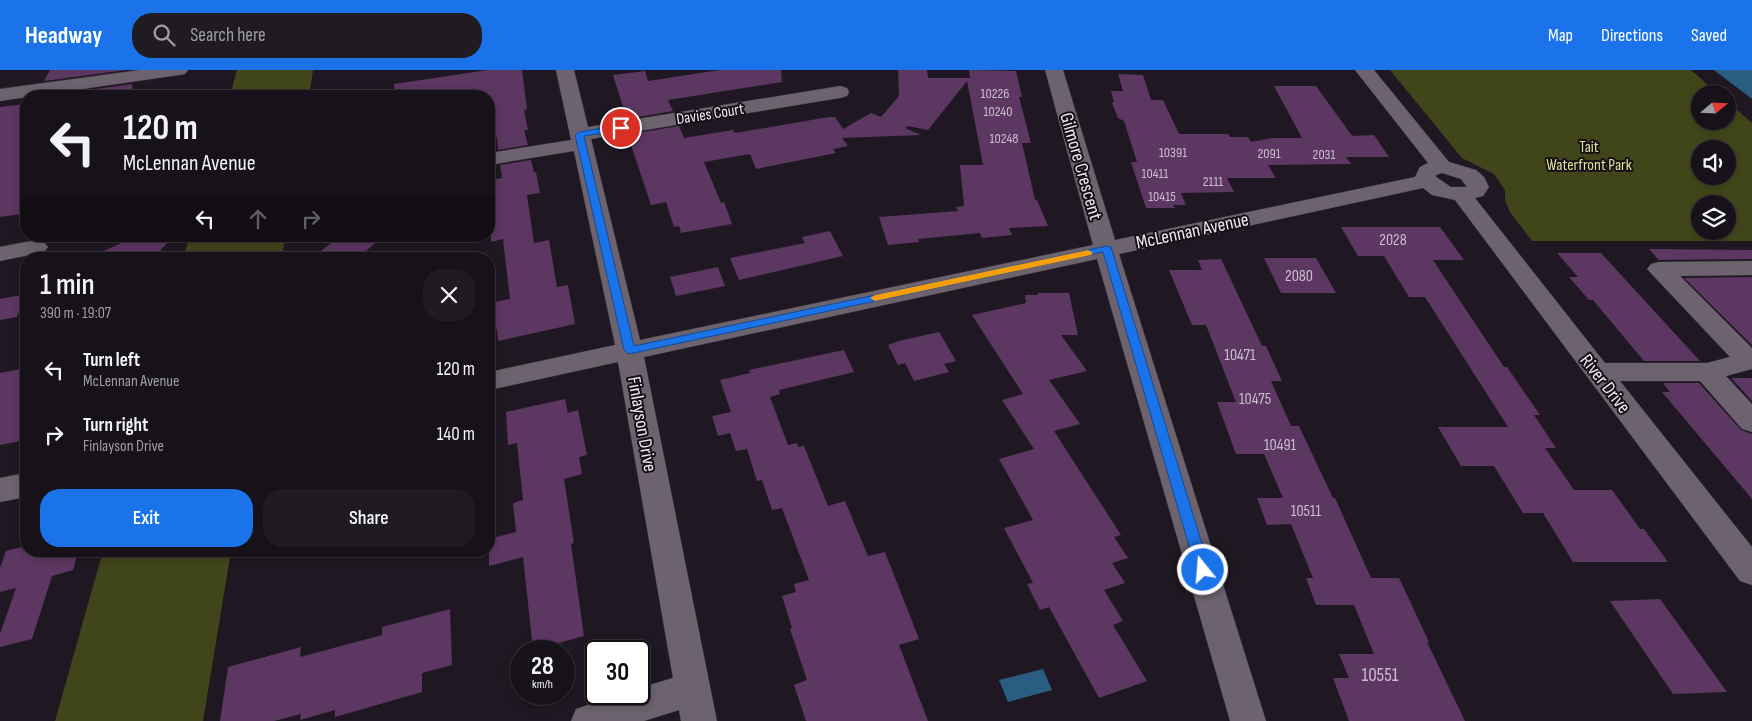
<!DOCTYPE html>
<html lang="en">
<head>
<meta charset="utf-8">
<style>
	body { margin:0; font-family:"Sofia Sans Condensed",sans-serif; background:#201b23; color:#f1f3f6; height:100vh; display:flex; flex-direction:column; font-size:19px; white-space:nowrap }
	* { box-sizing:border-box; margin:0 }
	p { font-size:16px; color:#9e9ea2 }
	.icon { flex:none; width:28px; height:28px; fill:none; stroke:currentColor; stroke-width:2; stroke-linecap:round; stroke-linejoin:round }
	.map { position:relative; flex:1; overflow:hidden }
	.details { position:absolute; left:20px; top:182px; width:475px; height:305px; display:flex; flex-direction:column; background:#17121a; border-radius:20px; box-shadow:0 2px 8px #0003,0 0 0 1px #363239 }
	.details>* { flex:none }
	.hud { position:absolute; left:20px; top:20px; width:475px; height:152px; border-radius:20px; box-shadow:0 2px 8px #0003,0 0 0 1px #363239; background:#17121a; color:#f1f3f6; overflow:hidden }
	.needle { width:32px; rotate:71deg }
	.tools { position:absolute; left:1691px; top:15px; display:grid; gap:10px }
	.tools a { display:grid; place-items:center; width:45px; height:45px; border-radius:50%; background:#17121a; box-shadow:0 2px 8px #0003,0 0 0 1px #363239; font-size:25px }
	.speed { position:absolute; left:510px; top:570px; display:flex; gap:10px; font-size:25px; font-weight:700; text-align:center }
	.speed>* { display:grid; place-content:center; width:65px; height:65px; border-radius:50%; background:#17121a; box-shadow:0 2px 8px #0003,0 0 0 1px #363239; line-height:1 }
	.speed small { font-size:12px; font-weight:400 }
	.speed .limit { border:2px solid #111; border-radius:8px; background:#fff; color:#111 }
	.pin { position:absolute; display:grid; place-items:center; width:42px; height:42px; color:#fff; margin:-21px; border:2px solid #fff; border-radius:50%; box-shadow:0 1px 5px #0007 }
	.me { position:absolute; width:55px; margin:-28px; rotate:343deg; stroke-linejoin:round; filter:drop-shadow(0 0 4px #0008) }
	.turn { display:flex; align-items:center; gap:18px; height:105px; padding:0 20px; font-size:22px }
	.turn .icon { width:65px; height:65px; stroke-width:2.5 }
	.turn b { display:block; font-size:35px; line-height:42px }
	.lanes { display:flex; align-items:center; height:48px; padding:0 20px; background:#0003; justify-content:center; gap:25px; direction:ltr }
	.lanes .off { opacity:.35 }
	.round { display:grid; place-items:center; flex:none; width:52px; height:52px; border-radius:20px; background:#201b23 }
	.head { display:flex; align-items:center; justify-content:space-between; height:85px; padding:0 20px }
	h1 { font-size:30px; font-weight:600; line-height:38px }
	.cta { display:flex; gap:10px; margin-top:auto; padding:10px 20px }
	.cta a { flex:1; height:58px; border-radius:20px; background:#1a73e8; color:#fff; font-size:20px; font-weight:600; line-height:58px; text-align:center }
	.cta a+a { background:#201b23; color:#f1f3f6 }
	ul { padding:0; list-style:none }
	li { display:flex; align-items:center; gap:15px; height:65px; padding:0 20px }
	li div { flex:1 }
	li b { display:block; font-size:19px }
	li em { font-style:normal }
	header { display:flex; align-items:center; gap:30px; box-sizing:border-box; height:70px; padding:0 25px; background:#1a73e8; color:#fff }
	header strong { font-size:24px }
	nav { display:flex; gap:28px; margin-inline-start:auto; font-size:18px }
	.search { width:350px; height:45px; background:#201b23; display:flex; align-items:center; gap:12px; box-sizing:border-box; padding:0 18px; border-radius:20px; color:#9e9ea2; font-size:19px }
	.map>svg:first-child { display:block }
	.green { fill:#41461a; fill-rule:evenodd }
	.water { fill:#2a5d82 }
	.building { fill:#5c3761 }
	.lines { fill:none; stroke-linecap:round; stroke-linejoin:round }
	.minor-casing { stroke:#37323a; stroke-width:1 }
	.minor { fill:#6c636f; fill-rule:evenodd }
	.route { fill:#1a73e8; stroke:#114b97 }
	.slow { fill:#f59e0b }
	.labels { text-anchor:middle; stroke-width:4; stroke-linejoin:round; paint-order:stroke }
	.far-number-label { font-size:14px; fill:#cabdce }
	.far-street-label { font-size:16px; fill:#efeaf2; stroke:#160f19 }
	.far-park-label { font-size:16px; fill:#dce891; stroke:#160f19 }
	.number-label { font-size:16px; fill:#cabdce }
	.street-label { font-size:19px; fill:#efeaf2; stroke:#160f19 }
	.near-number-label { font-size:19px; fill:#cabdce }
</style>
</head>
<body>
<header>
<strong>Headway</strong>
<div class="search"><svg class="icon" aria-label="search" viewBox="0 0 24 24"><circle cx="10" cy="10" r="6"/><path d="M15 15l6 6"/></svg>Search here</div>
<nav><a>Map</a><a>Directions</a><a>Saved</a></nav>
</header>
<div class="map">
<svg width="1752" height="651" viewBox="0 0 1752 651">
	<rect width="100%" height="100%" fill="#1f1822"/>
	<!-- green -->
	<g class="green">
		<path d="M237 0H313L309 26H230Z"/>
		<path d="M1390 0H1691L1718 24H1700V51H1728V32L1752 53V171H1532L1510 142 1505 130V120L1494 104 1462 88ZM1700 79H1728V106H1700ZM1700 134H1728V161H1700Z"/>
		<path d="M190 166H285L282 189H183Z"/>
		<path d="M103 481H231L203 651H55Z"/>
	</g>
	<!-- water -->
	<g class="water">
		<path d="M1714 0H1752V29Z"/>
		<path d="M1043 599 1052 620 1008 632 999 610Z"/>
	</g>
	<!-- building -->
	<g class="building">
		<path d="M50 0H126L44 11Z"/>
		<path d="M488 0H522L527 39 524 40 528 60H524L528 75 498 80 497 67 489 69V26H395L394 14Z"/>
		<path d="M720 0H781L782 12 668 30 673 41 627 49 613 5 645 1 648 11Z"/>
		<path d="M898 0H927L928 8H970L969 0 1016 1 1022 27H1019L1031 73H1022L1035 130H1037L1048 156 1009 158 1012 165 982 168 980 163 918 169 919 172 888 175 879 147 958 141 956 137 964 136 960 95H983L967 11 928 60 908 56 905 58 921 65 842 68 848 76 833 79 836 83 756 99 750 84 704 92 721 133 724 132 732 154 681 163 679 156 674 157 666 132 651 135 630 72H634L631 64 679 56 684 68 733 60 735 63 829 47H835L843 59 871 43 881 47 899 26Z"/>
		<path d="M1118 4 1143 5 1151 30H1163L1179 64H1228L1230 67H1248L1251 72 1272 68H1302L1274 16H1316L1350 63 1353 66 1374 65 1389 87H1346L1351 94 1268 95 1276 108H1227L1234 122 1181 123 1186 135H1173L1175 138H1146L1131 92H1137L1124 51 1118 48 1112 33 1114 32 1111 21H1123Z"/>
		<path d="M132 14 133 26H46Z"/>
		<path d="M26 34V135L21 144 0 147V37Z"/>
		<path d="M531 90 534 102H536L540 123 527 125 534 173 549 170 557 217 568 215 575 254 498 271 497 259 489 260V233L510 229 503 169 491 172 489 110 502 108 500 95Z"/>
		<path d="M1341 157H1440L1464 190H1433L1504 297H1507L1540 345H1534L1556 378H1545L1574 420H1612L1640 459H1644L1668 492H1573L1543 443H1523L1494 396H1461L1438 357H1508L1425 227H1409L1384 186H1358Z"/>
		<path d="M830 161 843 186 739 210 730 188 805 173 802 167Z"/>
		<path d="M138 166H173L153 189H85Z"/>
		<path d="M339 166H383L357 189H312Z"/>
		<path d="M1649 179 1752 180V189L1659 190Z"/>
		<path d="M1557 183H1601L1700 291H1644L1593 230H1589L1569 207H1578Z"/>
		<path d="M1264 188H1316L1336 223H1281Z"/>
		<path d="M1221 189 1262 276H1266L1282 311H1271L1291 356H1299L1333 428H1335L1371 508H1399L1429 572H1427L1465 651H1349L1333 608H1349L1339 584H1374L1354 535H1316L1306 508H1313L1291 454 1267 455 1257 428H1283L1264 384H1236L1217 332H1236L1206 255H1192L1169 200H1202L1198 190Z"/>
		<path d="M718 197 725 216 676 226 670 207Z"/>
		<path d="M1752 207V275L1684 208Z"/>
		<path d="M1038 223H1069L1078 265H1061L1087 301 1049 310 1080 354 1054 361 1121 465 1114 467 1128 488 1112 493 1125 513 1104 520 1123 551 1113 555 1147 611 1099 628 1049 537 1040 540 1027 514 1033 513 1004 458 1033 450 999 389 1034 379 1002 330 1023 324 972 245 1026 233 1025 225H1038Z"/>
		<path d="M26 224 17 247 0 250V229Z"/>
		<path d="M939 262 956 291 944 294 949 302 914 311 905 293 898 295 888 275 899 271Z"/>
		<path d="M844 280 854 302 779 320 780 324 770 327 788 375 797 373 798 377 804 376 828 436 845 431 868 486 885 482 919 569 899 575 928 651H806L794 615 807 610 790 559 792 558 782 526 796 522 794 514 809 510 782 438 772 440 762 410 757 411 747 379 736 381 730 363 718 366 712 346 731 342 720 310 750 303 749 300Z"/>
		<path d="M26 298V370L0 375V303Z"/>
		<path d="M1731 308H1752V331Z"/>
		<path d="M1663 313H1699L1741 360 1752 364V429L1662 322H1670Z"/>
		<path d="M565 329 568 343 578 340 587 385 579 387 582 404 564 409 574 473 571 474 584 566 533 580 523 487 489 496V469L516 462 513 433 523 430 517 373 508 375 506 342Z"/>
		<path d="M26 476V481H78L73 500 52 506 32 569 0 577V564L16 518 0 522V498L6 481Z"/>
		<path d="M1660 529 1727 622 1673 624 1610 531Z"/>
		<path d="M450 539 452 595 422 603V622L335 647V640L300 650 301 644 274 651H220L228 597 301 577 300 587 382 565V557Z"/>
	</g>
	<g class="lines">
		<!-- minor casing -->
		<g class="minor-casing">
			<g id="minor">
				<path d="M140 0H188L185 4 179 5 0 31V19Z"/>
				<path d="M556 0H574L588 57 840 16 847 18 849 22 847 26 840 28 591 69 640 270 1093 175 1045 0H1063L1115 170 1415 107 1420 97 1428 93 1355 0H1374L1449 92 1476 100 1484 107 1489 117 1483 126 1475 128 1605 293H1707L1730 287 1647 199 1651 194 1659 192 1752 191V205L1680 206 1752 278V299L1726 306 1752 334V362L1742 359 1700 311H1620L1752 477V515L1740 511 1455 130 1432 125 1423 118 1119 184 1266 651H1230L1097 189 644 287 717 651H681L679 640 644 651H571L576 639 621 624H639V618L673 608 618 292 489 320V302L615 275 574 81 489 95V83L571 70ZM1442 103 1461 109 1467 117H1451L1436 107V105Z"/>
				<path d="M36 170 44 172 48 177 44 182 0 191V177Z"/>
				<path d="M26 403V427L0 432V408Z"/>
			</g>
		</g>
		<!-- minor -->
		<use href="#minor" class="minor"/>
	</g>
	<!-- route -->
	<path class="route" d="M621 55 624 56V60L584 66 634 276 1107 176 1111 177 1210 500 1208 504 1203 506 1198 504 1196 500 1103 182 629 284 624 280 575 65 579 62Z"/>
	<!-- slow -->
	<path class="slow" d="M1088 180 1093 183 1091 185 875 231 870 228 875 225Z"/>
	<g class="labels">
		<!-- far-number labels -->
		<g class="far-number-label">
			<text x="995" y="28">10226</text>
			<text x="998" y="46">10240</text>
			<text x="1004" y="73">10248</text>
			<text x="1173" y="87">10391</text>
			<text x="1269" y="88">2091</text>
			<text x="1324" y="89">2031</text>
			<text x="1155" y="108">10411</text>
			<text x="1213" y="116">2111</text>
			<text x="1162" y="131">10415</text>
		</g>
		<!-- far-street labels -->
		<g class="far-street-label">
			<text transform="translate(710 43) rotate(-9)" y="6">Davies Court</text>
		</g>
		<!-- far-park labels -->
		<g class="far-park-label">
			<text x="1589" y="82">Tait<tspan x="1589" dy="18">Waterfront Park</tspan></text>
		</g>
		<!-- number labels -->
		<g class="number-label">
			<text x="1393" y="175">2028</text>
			<text x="1299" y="211">2080</text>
			<text x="1240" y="290">10471</text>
			<text x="1255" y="334">10475</text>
			<text x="1280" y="380">10491</text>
			<text x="1306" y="446">10511</text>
		</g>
		<!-- street labels -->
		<g class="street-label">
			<text transform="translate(1082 96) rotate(74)" y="7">Gilmore Crescent</text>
			<text transform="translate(1192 160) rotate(-12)" y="7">McLennan Avenue</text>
			<text transform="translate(1606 313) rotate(52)" y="7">River Drive</text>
			<text transform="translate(643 354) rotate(80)" y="7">Finlayson Drive</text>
		</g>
		<!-- near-number labels -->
		<g class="near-number-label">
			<text x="1380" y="611">10551</text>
		</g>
	</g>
</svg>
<div class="tools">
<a><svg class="needle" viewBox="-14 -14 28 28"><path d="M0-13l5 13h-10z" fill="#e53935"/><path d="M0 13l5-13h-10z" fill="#9e9ea2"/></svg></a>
<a><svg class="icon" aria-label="sound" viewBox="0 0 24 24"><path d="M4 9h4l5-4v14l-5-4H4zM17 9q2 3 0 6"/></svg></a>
<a><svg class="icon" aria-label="layers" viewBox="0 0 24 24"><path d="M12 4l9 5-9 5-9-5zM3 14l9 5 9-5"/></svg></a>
</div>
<div class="speed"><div>28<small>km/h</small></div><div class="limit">30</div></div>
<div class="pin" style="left:621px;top:58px;background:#d93025"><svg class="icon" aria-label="arrive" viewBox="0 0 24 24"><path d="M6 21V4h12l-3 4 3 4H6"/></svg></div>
<svg class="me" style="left:1203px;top:500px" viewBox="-20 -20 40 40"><circle r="17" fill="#1a73e8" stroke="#fff" stroke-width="3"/><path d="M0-11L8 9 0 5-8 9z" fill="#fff"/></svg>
<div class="hud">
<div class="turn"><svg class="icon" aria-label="left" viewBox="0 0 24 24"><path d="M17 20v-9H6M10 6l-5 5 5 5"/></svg><div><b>120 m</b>McLennan Avenue</div></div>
<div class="lanes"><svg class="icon" aria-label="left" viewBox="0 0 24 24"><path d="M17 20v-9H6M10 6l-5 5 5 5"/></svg><svg class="icon off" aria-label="ahead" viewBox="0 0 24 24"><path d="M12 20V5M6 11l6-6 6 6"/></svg><svg class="icon off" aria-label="right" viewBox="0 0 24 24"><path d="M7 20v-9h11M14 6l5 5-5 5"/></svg></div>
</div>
<section class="details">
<div class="head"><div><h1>1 min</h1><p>390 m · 19:07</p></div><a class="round"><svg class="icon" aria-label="close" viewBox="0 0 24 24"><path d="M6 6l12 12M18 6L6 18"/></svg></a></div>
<ul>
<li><svg class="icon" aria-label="left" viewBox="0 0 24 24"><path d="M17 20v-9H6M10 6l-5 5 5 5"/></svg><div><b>Turn left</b><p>McLennan Avenue</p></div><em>120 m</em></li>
<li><svg class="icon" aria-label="right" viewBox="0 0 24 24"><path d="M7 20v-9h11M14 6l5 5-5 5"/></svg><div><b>Turn right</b><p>Finlayson Drive</p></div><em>140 m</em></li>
</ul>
<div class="cta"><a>Exit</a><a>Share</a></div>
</section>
</div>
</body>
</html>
